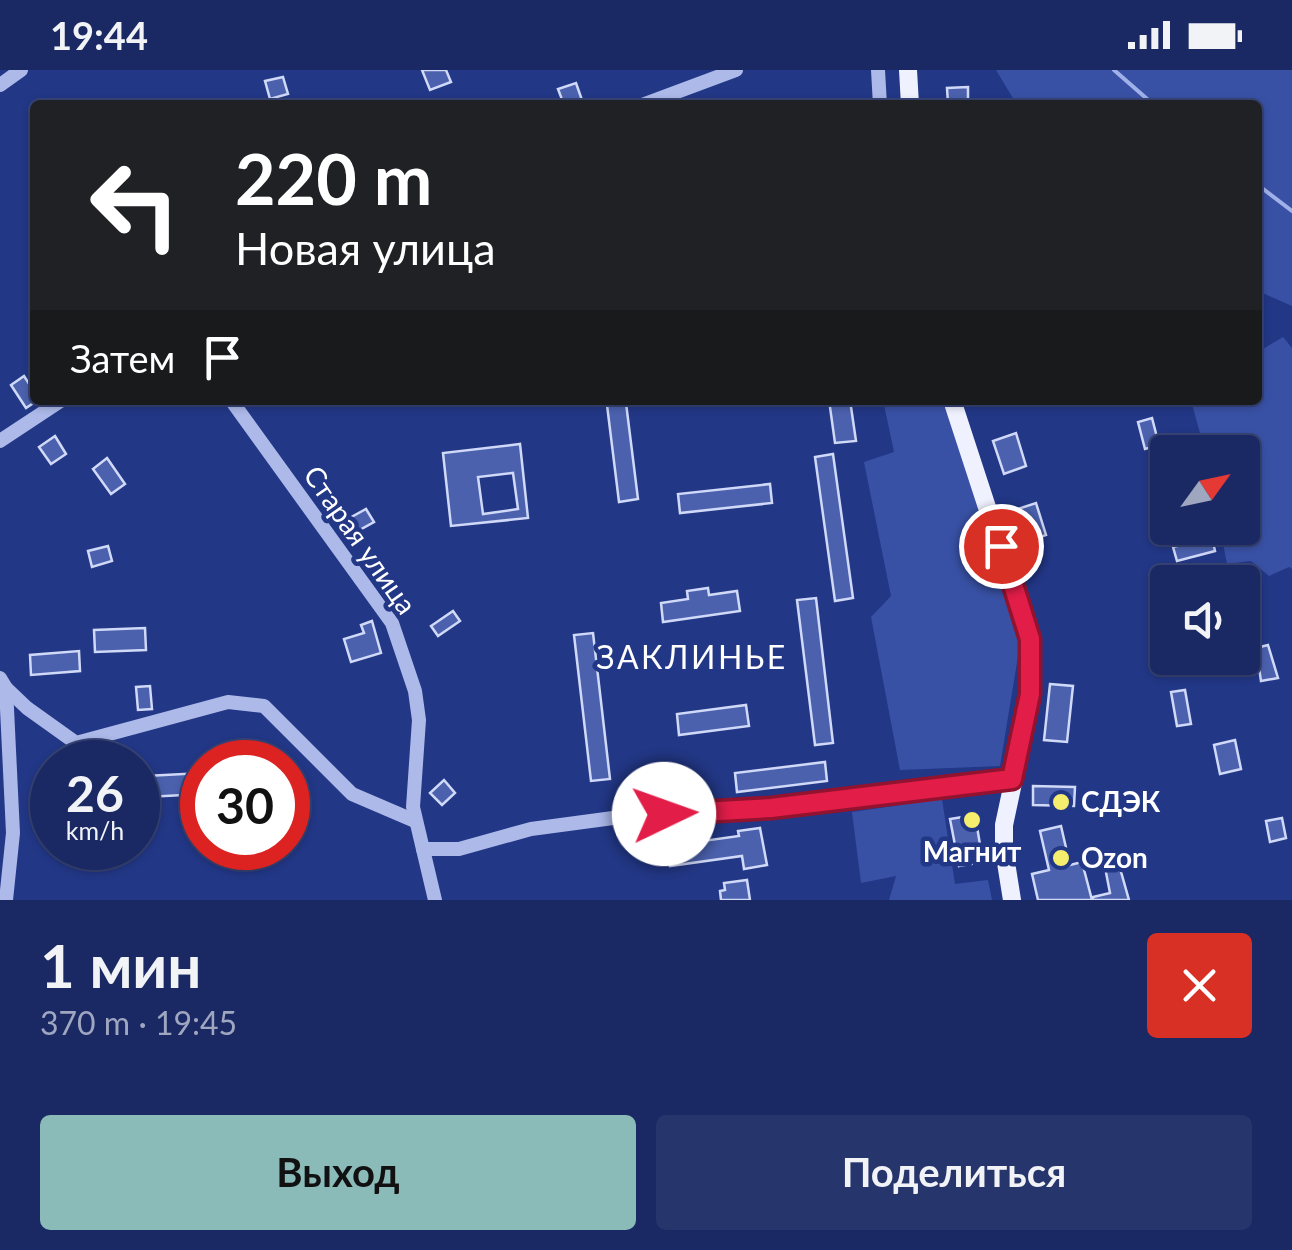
<!DOCTYPE html>
<html lang="ru">
<head>
<meta charset="utf-8">
<style>
	body { margin:0; font-family:Lato,sans-serif; background:#27356d; color:#f1f3f6; height:100vh; display:flex; flex-direction:column; font-size:38px; white-space:nowrap }
	* { box-sizing:border-box; margin:0 }
	p { font-size:32px; color:#9fa6bf }
	.icon { flex:none; width:55px; height:55px; fill:none; stroke:currentColor; stroke-width:2; stroke-linecap:round; stroke-linejoin:round }
	.map { position:relative; height:830px; overflow:hidden }
	.side { display:flex; flex-direction:column; background:#1a2964; flex:1 }
	.side>* { flex:none }
	.guide { position:absolute; left:30px; top:30px; width:1232px; height:305px; border-radius:10px; box-shadow:0 2px 8px #0004,0 0 0 2px #384578; background:#202124; color:#fff; overflow:hidden }
	.needle { width:65px; rotate:57deg }
	.tools { position:absolute; left:1150px; top:365px; display:grid; gap:20px }
	.tools a { display:grid; place-items:center; width:110px; height:110px; border-radius:10px; background:#1a2964; box-shadow:0 2px 8px #0004,0 0 0 2px #384578; font-size:50px }
	.speed { position:absolute; left:30px; top:670px; display:flex; gap:20px; font-size:50px; font-weight:700; text-align:center }
	.speed>* { display:grid; place-content:center; width:130px; height:130px; border-radius:50%; background:#1a2964; box-shadow:0 2px 8px #0004,0 0 0 2px #384578; line-height:1 }
	.speed small { font-size:25px; font-weight:400 }
	.speed .limit { border:15px solid #d22; background:#fff; color:#111 }
	.pin { position:absolute; display:grid; place-items:center; width:85px; height:85px; color:#fff; margin:-42px; border:5px solid #fff; border-radius:50%; box-shadow:0 2px 10px #0007 }
	.me { position:absolute; width:110px; margin:-55px; rotate:87deg; stroke-linejoin:round; filter:drop-shadow(0 0 8px #0008) }
	.turn { display:flex; align-items:center; gap:35px; height:210px; padding:0 40px; font-size:45px }
	.turn .icon { width:130px; height:130px; stroke-width:2.5 }
	.turn b { display:block; font-size:70px; line-height:85px }
	.then { display:flex; align-items:center; height:95px; padding:0 40px; background:#0003; gap:20px; font-size:38px }
	.round { display:grid; place-items:center; flex:none; width:105px; height:105px; border-radius:10px; background:#27356d }
	.head { display:flex; align-items:center; justify-content:space-between; height:170px; padding:0 40px }
	h1 { font-size:60px; font-weight:700; line-height:75px }
	.primary-button { display:flex; gap:20px; margin-top:auto; padding:20px 40px }
	.primary-button a { flex:1; height:115px; border-radius:10px; background:#8bbbb9; color:#111; font-size:40px; font-weight:700; line-height:115px; text-align:center }
	.primary-button a+a { background:#27356d; color:#f1f3f6 }
	.status { display:flex; justify-content:space-between; align-items:center; height:70px; padding:0 50px; background:#1a2964; direction:ltr }
	.status svg { height:28px; fill:currentColor }
	.map>svg:first-child { display:block }
	.green { fill:#3951a5 }
	.lines { fill:none; stroke-linecap:round; stroke-linejoin:round }
	.stream { stroke:#a0b1ea; stroke-width:4 }
	.building { fill:#4b61ae; stroke:#d0d9f7; stroke-width:2.5; fill-rule:evenodd }
	.minor { stroke:#acb9e9; stroke-width:14 }
	.major { stroke:#eff1fe; stroke-width:18 }
	.route-casing { stroke:#92132f; stroke-width:25 }
	.route { stroke:#e11d48; stroke-width:18 }
	.poi-dot { fill:#f5ed6e; stroke:#223786; stroke-width:4 }
	.labels { text-anchor:middle; stroke-width:9; stroke-linejoin:round; paint-order:stroke }
	.street-label { font-size:28px; fill:#fff; stroke:#223786 }
	.poi-label { font-size:28px; font-weight:bold; fill:#fff; stroke:#223786; text-anchor:start }
	.quarter-label { font-size:32px; letter-spacing:2.5px; fill:#fff; stroke:#223786 }
</style>
</head>
<body>
<div class="status"><b>19:44</b><svg viewBox="0 0 49 12"><path d="M0 12V9h3v3zM5 12V6h3v6zM10 12V3h3v9zM15 12V0h3v12zM26 1h20v11H26zM47 4h2v5h-2z"/></svg></div>
<div class="map">
<svg width="1292" height="830" viewBox="0 0 1292 830">
	<rect width="100%" height="100%" fill="#223786"/>
	<!-- green -->
	<g class="green">
		<path d="M996 0H1292V236L1258 221V35H1017Z"/>
		<path d="M1283 267 1292 278V499L1289 497 1269 506 1251 491 1227 494 1220 458H1242V382H1205L1191 330H1258V282Z"/>
		<path d="M883 330H943L1021 568 1000 696 900 700 871 547 891 526 864 392 894 382Z"/>
		<path d="M942 729 955 814 988 810 992 830H889L896 806 861 813 852 742Z"/>
	</g>
	<g class="lines">
		<!-- stream -->
		<g class="stream">
			<path d="M1114 0 1154 35"/>
			<path d="M1258 115 1292 141"/>
		</g>
	</g>
	<!-- building -->
	<g class="building">
		<path d="M422 0H446L451 12 430 20Z"/>
		<path d="M283 7 288 24 270 29 265 11Z"/>
		<path d="M576 13 583 33 564 35 558 19Z"/>
		<path d="M968 17V34H948L947 18Z"/>
		<path d="M24 306 35 323V332L26 338 11 315Z"/>
		<path d="M829 330H850L856 371 835 373Z"/>
		<path d="M626 333 638 429 619 432 607 335Z"/>
		<path d="M1152 348 1159 375 1145 379 1138 352Z"/>
		<path d="M1016 363 1026 396 1004 404 993 371Z"/>
		<path d="M55 366 66 384 51 394 39 377Z"/>
		<path d="M520 374 528 448 451 456 443 383ZM513 403 518 439 483 444 478 407Z"/>
		<path d="M833 384 853 528 835 531 815 387Z"/>
		<path d="M107 388 125 414 111 424 93 399Z"/>
		<path d="M770 414 772 433 680 443 678 424Z"/>
		<path d="M1036 433 1046 465 1026 472 1015 440Z"/>
		<path d="M366 439 374 452 354 463 346 450Z"/>
		<path d="M1212 467 1215 481 1177 491 1173 477Z"/>
		<path d="M108 476 112 491 92 497 88 481Z"/>
		<path d="M708 518 709 525 737 521 740 541 663 552 661 533 688 529 687 521Z"/>
		<path d="M816 528 833 673 815 675 797 530Z"/>
		<path d="M453 541 460 551 438 566 431 556Z"/>
		<path d="M372 551 381 583 351 592 344 569 364 563 361 555Z"/>
		<path d="M145 558 146 580 95 582 94 560Z"/>
		<path d="M593 563 610 709 591 711 574 565Z"/>
		<path d="M1268 575 1278 608 1261 611 1256 578Z"/>
		<path d="M79 581 80 601 31 605 30 585Z"/>
		<path d="M1050 614 1073 616 1067 672 1044 670Z"/>
		<path d="M150 616 152 639 138 640 136 617Z"/>
		<path d="M1185 620 1191 654 1177 656 1171 622Z"/>
		<path d="M746 635 749 656 679 665 677 644Z"/>
		<path d="M1235 670 1241 699 1220 704 1214 675Z"/>
		<path d="M274 677 275 692H208V682Z"/>
		<path d="M825 692 827 711 737 722 735 703Z"/>
		<path d="M202 703V724L147 727 146 706Z"/>
		<path d="M444 710 455 723 442 735 430 723Z"/>
		<path d="M1033 716 1075 717 1074 736 1033 735Z"/>
		<path d="M975 745 983 792 959 796 950 749Z"/>
		<path d="M1282 748 1286 768 1270 772 1266 751Z"/>
		<path d="M1061 756 1070 795 1082 792 1092 830H1038L1032 804 1049 800 1040 761Z"/>
		<path d="M760 758 767 795 744 799 742 786 670 796 667 776 739 766 738 761Z"/>
		<path d="M1116 784 1129 830H1093V827L1110 823 1103 787Z"/>
		<path d="M747 810 750 830H721L720 821 725 820 724 813Z"/>
	</g>
	<g class="lines">
		<!-- minor -->
		<g class="minor">
			<path d="M878 0 880 35"/>
			<path d="M0 15 21 0"/>
			<path d="M642 35 736 0"/>
			<path d="M231 330 392 553 415 621 419 650 413 737 435 830"/>
			<path d="M0 371 62 330"/>
			<path d="M0 608 6 618 13 763 6 830"/>
			<path d="M6 618 27 638 76 673 228 632 264 636 352 724 415 751"/>
			<path d="M423 779H459L531 759 628 746 771 738 1012 709"/>
		</g>
		<!-- major -->
		<g class="major">
			<path d="M908 0 910 35"/>
			<path d="M952 330 1030 569 1026 652 1004 755V780L1012 830"/>
		</g>
	</g>
	<g class="lines">
		<!-- route casing -->
		<g class="route-casing">
			<path id="route" d="M664 744 771 738 1012 709 1030 624V569L1001 476"/>
		</g>
		<!-- route -->
		<use href="#route" class="route"/>
	</g>
	<!-- markers -->
	<g class="poi-dot">
		<circle cx="1061" cy="732" r="10"/>
		<circle cx="972" cy="750" r="10"/>
		<circle cx="1061" cy="788" r="10"/>
	</g>
	<g class="labels">
		<!-- street labels -->
		<g class="street-label">
			<text transform="translate(360 470) rotate(55)" y="10">Старая улица</text>
		</g>
		<!-- poi labels -->
		<g class="poi-label">
			<text x="1081" y="742">СДЭК</text>
			<text x="972" y="792" text-anchor="middle">Магнит</text>
			<text x="1081" y="798">Ozon</text>
		</g>
		<!-- quarter labels -->
		<g class="quarter-label">
			<text x="692" y="599">ЗАКЛИНЬЕ</text>
		</g>
	</g>
</svg>
<div class="tools">
<a><svg class="needle" viewBox="-14 -14 28 28"><path d="M0-13l5 13h-10z" fill="#e53935"/><path d="M0 13l5-13h-10z" fill="#9fa6bf"/></svg></a>
<a><svg class="icon" aria-label="sound" viewBox="0 0 24 24"><path d="M4 9h4l5-4v14l-5-4H4zM17 9q2 3 0 6"/></svg></a>
</div>
<div class="speed"><div>26<small>km/h</small></div><div class="limit">30</div></div>
<div class="pin" style="left:1001px;top:476px;background:#d93025"><svg class="icon" aria-label="arrive" viewBox="0 0 24 24"><path d="M6 21V4h12l-3 4 3 4H6"/></svg></div>
<svg class="me" style="left:664px;top:744px" viewBox="-20 -20 40 40"><circle r="19" fill="#fff"/><path d="M0-13L10 11 0 6-10 11z" fill="#e11d48"/></svg>
<div class="guide">
<div class="turn"><svg class="icon" aria-label="left" viewBox="0 0 24 24"><path d="M17 20v-9H6M10 6l-5 5 5 5"/></svg><div><b>220 m</b>Новая улица</div></div>
<div class="then">Затем<svg class="icon" aria-label="arrive" viewBox="0 0 24 24"><path d="M6 21V4h12l-3 4 3 4H6"/></svg></div>
</div>
</div>
<section class="side">
<div class="head"><div><h1>1 мин</h1><p>370 m · 19:45</p></div><a class="round" style="background:#d93025;color:#fff"><svg class="icon" aria-label="close" viewBox="0 0 24 24"><path d="M6 6l12 12M18 6L6 18"/></svg></a></div>
<div class="primary-button"><a>Выход</a><a>Поделиться</a></div>
</section>
</body>
</html>
